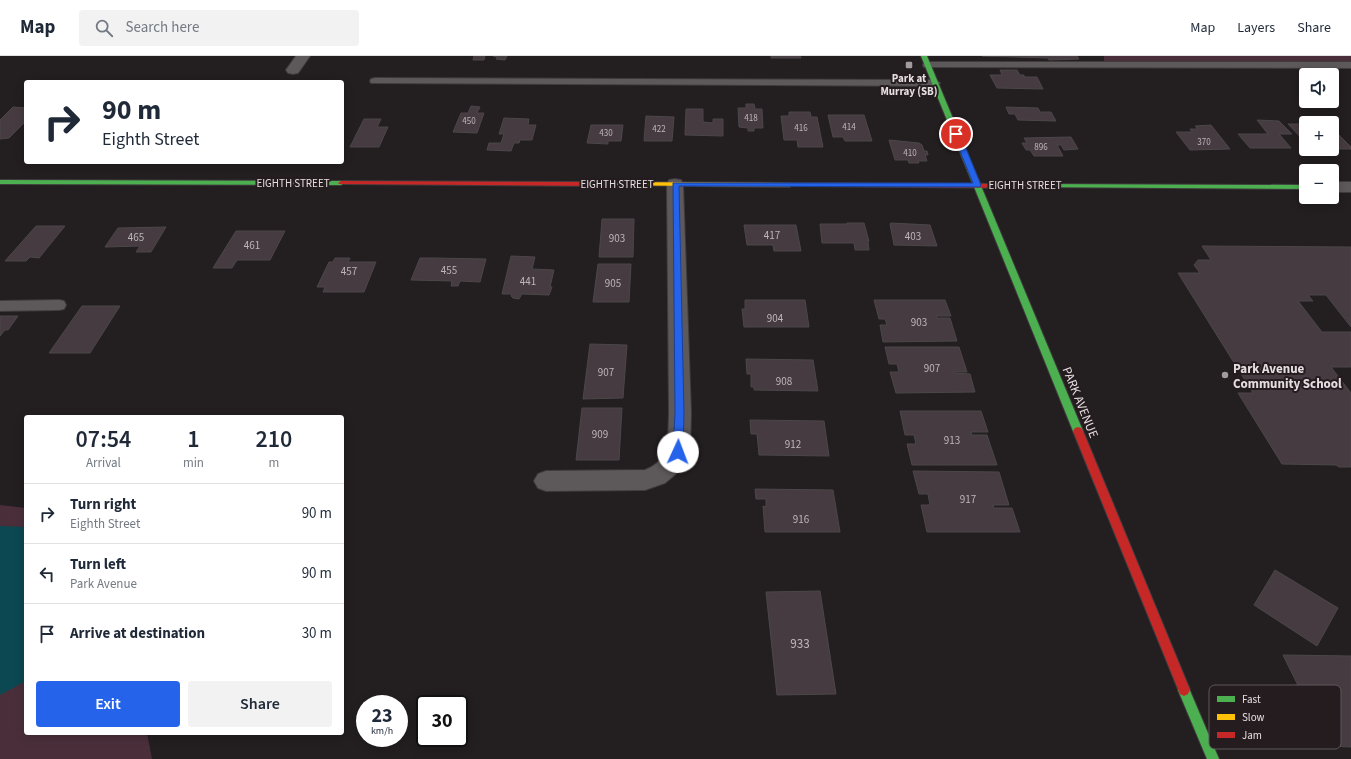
<!DOCTYPE html>
<html lang="en">
<head>
<meta charset="utf-8">
<style>
	body { margin:0; font-family:"Source Sans 3",sans-serif; background:#f2f2f3; color:#1f2937; height:100vh; display:flex; flex-direction:column; font-size:15px; white-space:nowrap }
	* { box-sizing:border-box; margin:0 }
	p { font-size:13px; color:#747a83 }
	.icon { flex:none; width:22px; height:22px; fill:none; stroke:currentColor; stroke-width:2; stroke-linecap:round; stroke-linejoin:round }
	.map { position:relative; flex:1; overflow:hidden }
	.details { position:absolute; left:24px; top:359px; width:320px; height:320px; display:flex; flex-direction:column; background:#fff; border-radius:4px; box-shadow:0 2px 10px #0003 }
	.details>* { flex:none }
	.hud { position:absolute; left:24px; top:24px; width:320px; height:84px; border-radius:4px; box-shadow:0 2px 10px #0003; background:#fff; color:#1f2937; overflow:hidden }
	.fabs { position:absolute; left:1299px; top:12px; display:grid; gap:8px }
	.fabs a { display:grid; place-items:center; width:40px; height:40px; border-radius:4px; background:#fff; box-shadow:0 2px 10px #0003; font-size:20px }
	.speed { position:absolute; left:356px; top:639px; display:flex; gap:8px; font-size:20px; font-weight:700; text-align:center }
	.speed>* { display:grid; place-content:center; width:52px; height:52px; border-radius:50%; background:#fff; box-shadow:0 2px 10px #0003; line-height:1 }
	.speed small { font-size:10px; font-weight:400 }
	.speed .limit { border:2px solid #111; border-radius:6px; background:#fff; color:#111 }
	.pin { position:absolute; display:grid; place-items:center; width:34px; height:34px; color:#fff; margin:-17px; border:2px solid #fff; border-radius:50%; box-shadow:0 1px 4px #0007 }
	.me { position:absolute; width:44px; margin:-22px; rotate:2deg; stroke-linejoin:round; filter:drop-shadow(0 0 3px #0008) }
	.turn { display:flex; align-items:center; gap:14px; height:84px; padding:0 12px; font-size:18px }
	.turn .icon { width:52px; height:52px; stroke-width:2.5 }
	.turn b { display:block; font-size:28px; line-height:34px }
	.eta { display:flex; justify-content:space-evenly; align-items:center; height:68px; text-align:center }
	.eta b { font-size:24px; font-weight:600; line-height:28px }
	.cta { display:flex; gap:8px; margin-top:auto; padding:8px 12px }
	.cta a { flex:1; height:46px; border-radius:4px; background:#2563eb; color:#fff; font-size:16px; font-weight:600; line-height:46px; text-align:center }
	.cta a+a { background:#f2f2f3; color:#1f2937 }
	ul { padding:0; list-style:none }
	li { display:flex; align-items:center; gap:12px; height:60px; padding:0 12px; border-top:1px solid #e0e1e3 }
	li div { flex:1 }
	li b { display:block; font-size:15px }
	li em { font-style:normal }
	header { display:flex; align-items:center; gap:24px; box-sizing:border-box; height:56px; padding:0 20px; background:#fff; border-bottom:1px solid #e0e1e3 }
	header strong { font-size:19px }
	nav { display:flex; gap:22px; margin-inline-start:auto; font-size:14px }
	.search { width:280px; height:36px; background:#f2f2f3; display:flex; align-items:center; gap:10px; box-sizing:border-box; padding:0 14px; border-radius:4px; color:#747a83; font-size:15px }
	.map>svg:first-child { display:block }
	.green { fill:#4a2f3b }
	.water { fill:#0c4852 }
	.building { fill:#463b40; stroke:#4b4749 }
	.lines { fill:none; stroke-linecap:round; stroke-linejoin:round }
	.lane-casing { stroke:#3f3b3d; stroke-width:2 }
	.street-casing { stroke:#3f3b3d; stroke-width:2 }
	.fast-casing { stroke:#3f3b3d; stroke-width:2 }
	.slow-casing { stroke:#3f3b3d; stroke-width:2 }
	.jam-casing { stroke:#3f3b3d; stroke-width:2 }
	.lane { fill:#5d595b; fill-rule:evenodd }
	.street { fill:#5d595b; fill-rule:evenodd }
	.fast { fill:#4caf50; fill-rule:evenodd }
	.slow { fill:#ffc107; fill-rule:evenodd }
	.jam { fill:#c62828; fill-rule:evenodd }
	.route { fill:#2563eb; stroke:#184099 }
	.poi-dot { fill:#a19b9d; stroke:#251c20; stroke-width:1.5 }
	.labels { text-anchor:middle; stroke-width:4; stroke-linejoin:round; paint-order:stroke }
	.far-number-label { font-size:9px; fill:#bdb5b8 }
	.far-poi-label { font-size:11px; font-weight:bold; fill:#e5dee0; stroke:#251c20 }
	.far-street-label { font-size:11px; fill:#e5dee0; stroke:#251c20 }
	.number-label { font-size:11px; fill:#bdb5b8 }
	.poi-label { font-size:13px; font-weight:bold; fill:#e5dee0; stroke:#251c20; text-anchor:start }
	.street-label { font-size:13px; fill:#e5dee0; stroke:#251c20 }
	.near-number-label { font-size:13px; fill:#bdb5b8 }
	.key { fill:#251c20; stroke:#5f565a; stroke-width:1 }
	.key-label { font-size:11px; fill:#e5dee0 }
</style>
</head>
<body>
<header>
<strong>Map</strong>
<div class="search"><svg class="icon" aria-label="search" viewBox="0 0 24 24"><circle cx="10" cy="10" r="6"/><path d="M15 15l6 6"/></svg>Search here</div>
<nav><a>Map</a><a>Layers</a><a>Share</a></nav>
</header>
<div class="map">
<svg width="1351" height="703" viewBox="0 0 1351 703">
	<rect width="100%" height="100%" fill="#231e20"/>
	<!-- green -->
	<g class="green">
		<rect x="1104" y="0" width="247" height="5"/>
		<path d="M0 449 26 452V677H147L152 703H0Z"/>
	</g>
	<!-- water -->
	<path class="water" d="M0 470 26 471V625L0 639Z"/>
	<!-- building -->
	<g class="building">
		<path d="M474 0H485L484 4H473Z"/>
		<path d="M493 0H507L505 4 496 3 497 1Z"/>
		<path d="M771 0H800L801 2H771Z"/>
		<path d="M982 0H1077L1079 3 1049 4 1048 2Z"/>
		<path d="M1000 14H1017L1020 19H1024V21H1037L1043 33 997 32 990 19H1002Z"/>
		<path d="M746 48H754L755 53H762L763 72H754V75H748V72L739 71 738 52H746Z"/>
		<path d="M471 50 480 51 477 57H484L477 77 453 76 461 57H468Z"/>
		<path d="M13 51 26 52V65L9 82 0 83V64Z"/>
		<path d="M1006 51 1038 52 1040 56H1051L1056 65 1018 64 1015 58H1009Z"/>
		<path d="M686 53H703V66L713 67V63H723V80L685 79Z"/>
		<path d="M789 56H810L811 61H817L823 91H798L797 84H784L781 60H789Z"/>
		<path d="M828 59H864L872 85H845L843 81H833Z"/>
		<path d="M646 60 674 61 672 85H644Z"/>
		<path d="M504 62 529 63 528 69H536L532 84H520L519 87H514L511 95 487 94 489 87H501L504 78H499Z"/>
		<path d="M364 63H381L377 71H388L379 91H350Z"/>
		<path d="M1257 64 1279 65 1292 78H1279L1291 92H1250L1238 78H1268Z"/>
		<path d="M1288 68H1306V87Z"/>
		<path d="M591 69H623L621 85H608V88L587 87Z"/>
		<path d="M1211 69 1230 93 1190 94 1176 76H1192L1190 73H1198L1195 70Z"/>
		<path d="M1332 72 1351 91V93H1332Z"/>
		<path d="M1071 81 1078 93 1064 94 1061 89H1057L1063 100H1034L1030 94H1026L1022 87H1027L1024 82Z"/>
		<path d="M889 84 919 87 922 89 924 95H927L928 99H925L927 105H918L919 107H909L908 104H895Z"/>
		<path d="M602 163H634L633 201H599Z"/>
		<path d="M847 167H864L869 185H868L869 194H855L854 187H822L820 168H847Z"/>
		<path d="M891 167 930 169 937 190 894 189 890 168Z"/>
		<path d="M744 169H796L801 195H774L773 189H747Z"/>
		<path d="M36 170H65L39 202 30 201 26 205H5Z"/>
		<path d="M166 171 151 196H136L140 190 105 191 118 172Z"/>
		<path d="M236 175H285L270 204H237L232 212H213Z"/>
		<path d="M1202 190 1351 191V271L1326 239H1308L1313 245H1298L1322 276H1351V311H1331L1351 337V411H1339L1336 409 1282 408 1238 337H1253L1178 217H1200L1194 209 1198 204H1211Z"/>
		<path d="M511 200 535 201 532 213 554 214 550 231H552L549 239 522 238 519 243 513 242 511 240 512 238H502Z"/>
		<path d="M335 202H350L348 206H376L364 236H323L325 231H317L329 206H333Z"/>
		<path d="M420 202H434L486 203 480 226 460 225 458 230H451L452 225 411 224Z"/>
		<path d="M598 208H631L629 246H593Z"/>
		<path d="M745 244H805L809 271H744L742 253H745Z"/>
		<path d="M874 244H945L951 260H936L937 262H950L957 285 883 286 880 269H887L885 263H879Z"/>
		<path d="M82 250H120L90 297H49Z"/>
		<path d="M0 260H18L8 274H5L0 280Z"/>
		<path d="M590 288 627 289 623 342 583 343Z"/>
		<path d="M885 291H959L967 316H953V317L970 318 975 336 896 337 890 316H899L897 308H889Z"/>
		<path d="M746 303 813 304 818 335 754 334V331H751V318H747Z"/>
		<path d="M582 352H622L619 404H576Z"/>
		<path d="M900 355H981L988 376H971L972 379H987L997 409H912L907 388H916L914 379H905Z"/>
		<path d="M750 364 824 365 829 400 759 399 757 378H751Z"/>
		<path d="M913 415 999 416 1009 449H993L994 452H1012L1020 476H927L921 449H930L928 438H919Z"/>
		<path d="M755 433 833 434 840 476H765L763 450 766 451V443H756Z"/>
		<path d="M1275 514 1338 552 1317 590 1254 549Z"/>
		<path d="M820 535 836 638 777 639 766 536Z"/>
		<path d="M1283 599 1351 600V691L1328 690Z"/>
	</g>
	<g class="lines">
		<!-- lane casing -->
		<g class="lane-casing">
			<g id="lane">
				<path d="M928 6H1351V12L924 11 923 9 924 7Z"/>
				<path d="M375 22 935 24 940 27 935 30 371 27 370 25 371 23Z"/>
				<path d="M59 244 64 245 66 249 64 253 59 254 0 255V245Z"/>
			</g>
		</g>
		<!-- street casing -->
		<g class="street-casing">
			<g id="street">
				<path d="M296 0H310L298 17 293 18 288 17 286 14Z"/>
				<path d="M675 123 681 124 683 128 691 357 690 396 678 416 665 427 645 434 546 435 538 432 534 425 538 418 546 415 645 414C671 405 668 379 669 357L667 128 669 124Z"/>
				<rect x="1332" y="126" width="19" height="10"/>
			</g>
		</g>
		<!-- fast casing -->
		<g class="fast-casing">
			<g id="fast">
				<path d="M921 0H927L1083 375 1081 378H1075L1073 375Z"/>
				<path d="M0 124 341 125 344 127 341 129 0 128Z"/>
				<path d="M1032 128 1306 129V133L1030 131 1029 130Z"/>
				<path d="M1184 628 1188 630 1219 703H1207L1178 634 1180 630Z"/>
			</g>
		</g>
		<!-- slow casing -->
		<g class="slow-casing">
			<path id="slow" d="M601 126 790 127 793 129 790 131 599 129V127Z"/>
		</g>
		<!-- jam casing -->
		<g class="jam-casing">
			<g id="jam">
				<path d="M341 125 601 126 604 128 601 130 339 128 338 127Z"/>
				<path d="M790 127 1032 128 1035 130 1032 132 788 130V128Z"/>
				<path d="M1078 371 1081 372 1083 375 1190 634 1188 638 1184 640 1180 638 1073 375 1075 372Z"/>
			</g>
		</g>
		<!-- lane -->
		<use href="#lane" class="lane"/>
		<!-- street -->
		<use href="#street" class="street"/>
		<!-- fast -->
		<use href="#fast" class="fast"/>
		<!-- slow -->
		<use href="#slow" class="slow"/>
		<!-- jam -->
		<use href="#jam" class="jam"/>
	</g>
	<!-- route -->
	<path class="route" d="M956 76 960 78 981 129 980 131 679 130 684 357 683 396 682 398H675L673 396 675 357 673 127H973L953 78Z"/>
	<!-- markers -->
	<g class="poi-dot">
		<rect x="905" y="5" width="8" height="8" rx="2"/>
		<circle cx="1225" cy="319" r="4"/>
	</g>
	<g class="labels">
		<!-- far-number labels -->
		<g class="far-number-label">
			<text x="751" y="65">418</text>
			<text x="469" y="68">450</text>
			<text x="849" y="74">414</text>
			<text x="801" y="75">416</text>
			<text x="659" y="76">422</text>
			<text x="606" y="80">430</text>
			<text x="1204" y="89">370</text>
			<text x="1041" y="94">896</text>
			<text x="910" y="100">410</text>
		</g>
		<!-- far-poi labels -->
		<g class="far-poi-label">
			<text x="909" y="26">Park at<tspan x="909" dy="13">Murray (SB)</tspan></text>
		</g>
		<!-- far-street labels -->
		<g class="far-street-label">
			<text x="293" y="131">EIGHTH STREET</text>
			<text x="617" y="132">EIGHTH STREET</text>
			<text x="1025" y="133">EIGHTH STREET</text>
		</g>
		<!-- number labels -->
		<g class="number-label">
			<text x="772" y="183">417</text>
			<text x="913" y="184">403</text>
			<text x="136" y="185">465</text>
			<text x="617" y="186">903</text>
			<text x="252" y="193">461</text>
			<text x="449" y="218">455</text>
			<text x="349" y="219">457</text>
			<text x="528" y="229">441</text>
			<text x="613" y="231">905</text>
			<text x="775" y="266">904</text>
			<text x="919" y="270">903</text>
			<text x="932" y="316">907</text>
			<text x="606" y="320">907</text>
			<text x="784" y="329">908</text>
			<text x="600" y="382">909</text>
			<text x="952" y="388">913</text>
			<text x="793" y="392">912</text>
			<text x="968" y="447">917</text>
			<text x="801" y="467">916</text>
		</g>
		<!-- poi labels -->
		<g class="poi-label">
			<text x="1233" y="317">Park Avenue<tspan x="1233" dy="15">Community School</tspan></text>
		</g>
		<!-- street labels -->
		<g class="street-label">
			<text transform="translate(1081 346) rotate(68)" y="5">PARK AVENUE</text>
		</g>
		<!-- near-number labels -->
		<g class="near-number-label">
			<text x="800" y="592">933</text>
		</g>
	</g>
	<!-- legend -->
	<rect x="1209" y="629" width="132" height="64" rx="6" class="key"/>
	<rect x="1217" y="640" width="18" height="6" fill="#4caf50"/>
	<rect x="1217" y="658" width="18" height="6" fill="#ffc107"/>
	<rect x="1217" y="676" width="18" height="6" fill="#c62828"/>
	<g class="key-label">
		<text x="1242" y="647">Fast</text>
		<text x="1242" y="665">Slow</text>
		<text x="1242" y="683">Jam</text>
	</g>
</svg>
<div class="fabs">
<a><svg class="icon" aria-label="sound" viewBox="0 0 24 24"><path d="M4 9h4l5-4v14l-5-4H4zM17 9q2 3 0 6"/></svg></a>
<a>+</a>
<a>−</a>
</div>
<div class="speed"><div>23<small>km/h</small></div><div class="limit">30</div></div>
<div class="pin" style="left:956px;top:78px;background:#d93025"><svg class="icon" aria-label="arrive" viewBox="0 0 24 24"><path d="M6 21V4h12l-3 4 3 4H6"/></svg></div>
<svg class="me" style="left:678px;top:396px" viewBox="-20 -20 40 40"><circle r="19" fill="#fff"/><path d="M0-13L10 11 0 6-10 11z" fill="#2563eb"/></svg>
<div class="hud">
<div class="turn"><svg class="icon" aria-label="right" viewBox="0 0 24 24"><path d="M7 20v-9h11M14 6l5 5-5 5"/></svg><div><b>90 m</b>Eighth Street</div></div>
</div>
<section class="details">
<div class="eta">
<div><b>07:54</b><p>Arrival</p></div>
<div><b>1</b><p>min</p></div>
<div><b>210</b><p>m</p></div>
</div>
<ul>
<li><svg class="icon" aria-label="right" viewBox="0 0 24 24"><path d="M7 20v-9h11M14 6l5 5-5 5"/></svg><div><b>Turn right</b><p>Eighth Street</p></div><em>90 m</em></li>
<li><svg class="icon" aria-label="left" viewBox="0 0 24 24"><path d="M17 20v-9H6M10 6l-5 5 5 5"/></svg><div><b>Turn left</b><p>Park Avenue</p></div><em>90 m</em></li>
<li><svg class="icon" aria-label="arrive" viewBox="0 0 24 24"><path d="M6 21V4h12l-3 4 3 4H6"/></svg><div><b>Arrive at destination</b></div><em>30 m</em></li>
</ul>
<div class="cta"><a>Exit</a><a>Share</a></div>
</section>
</div>
</body>
</html>
